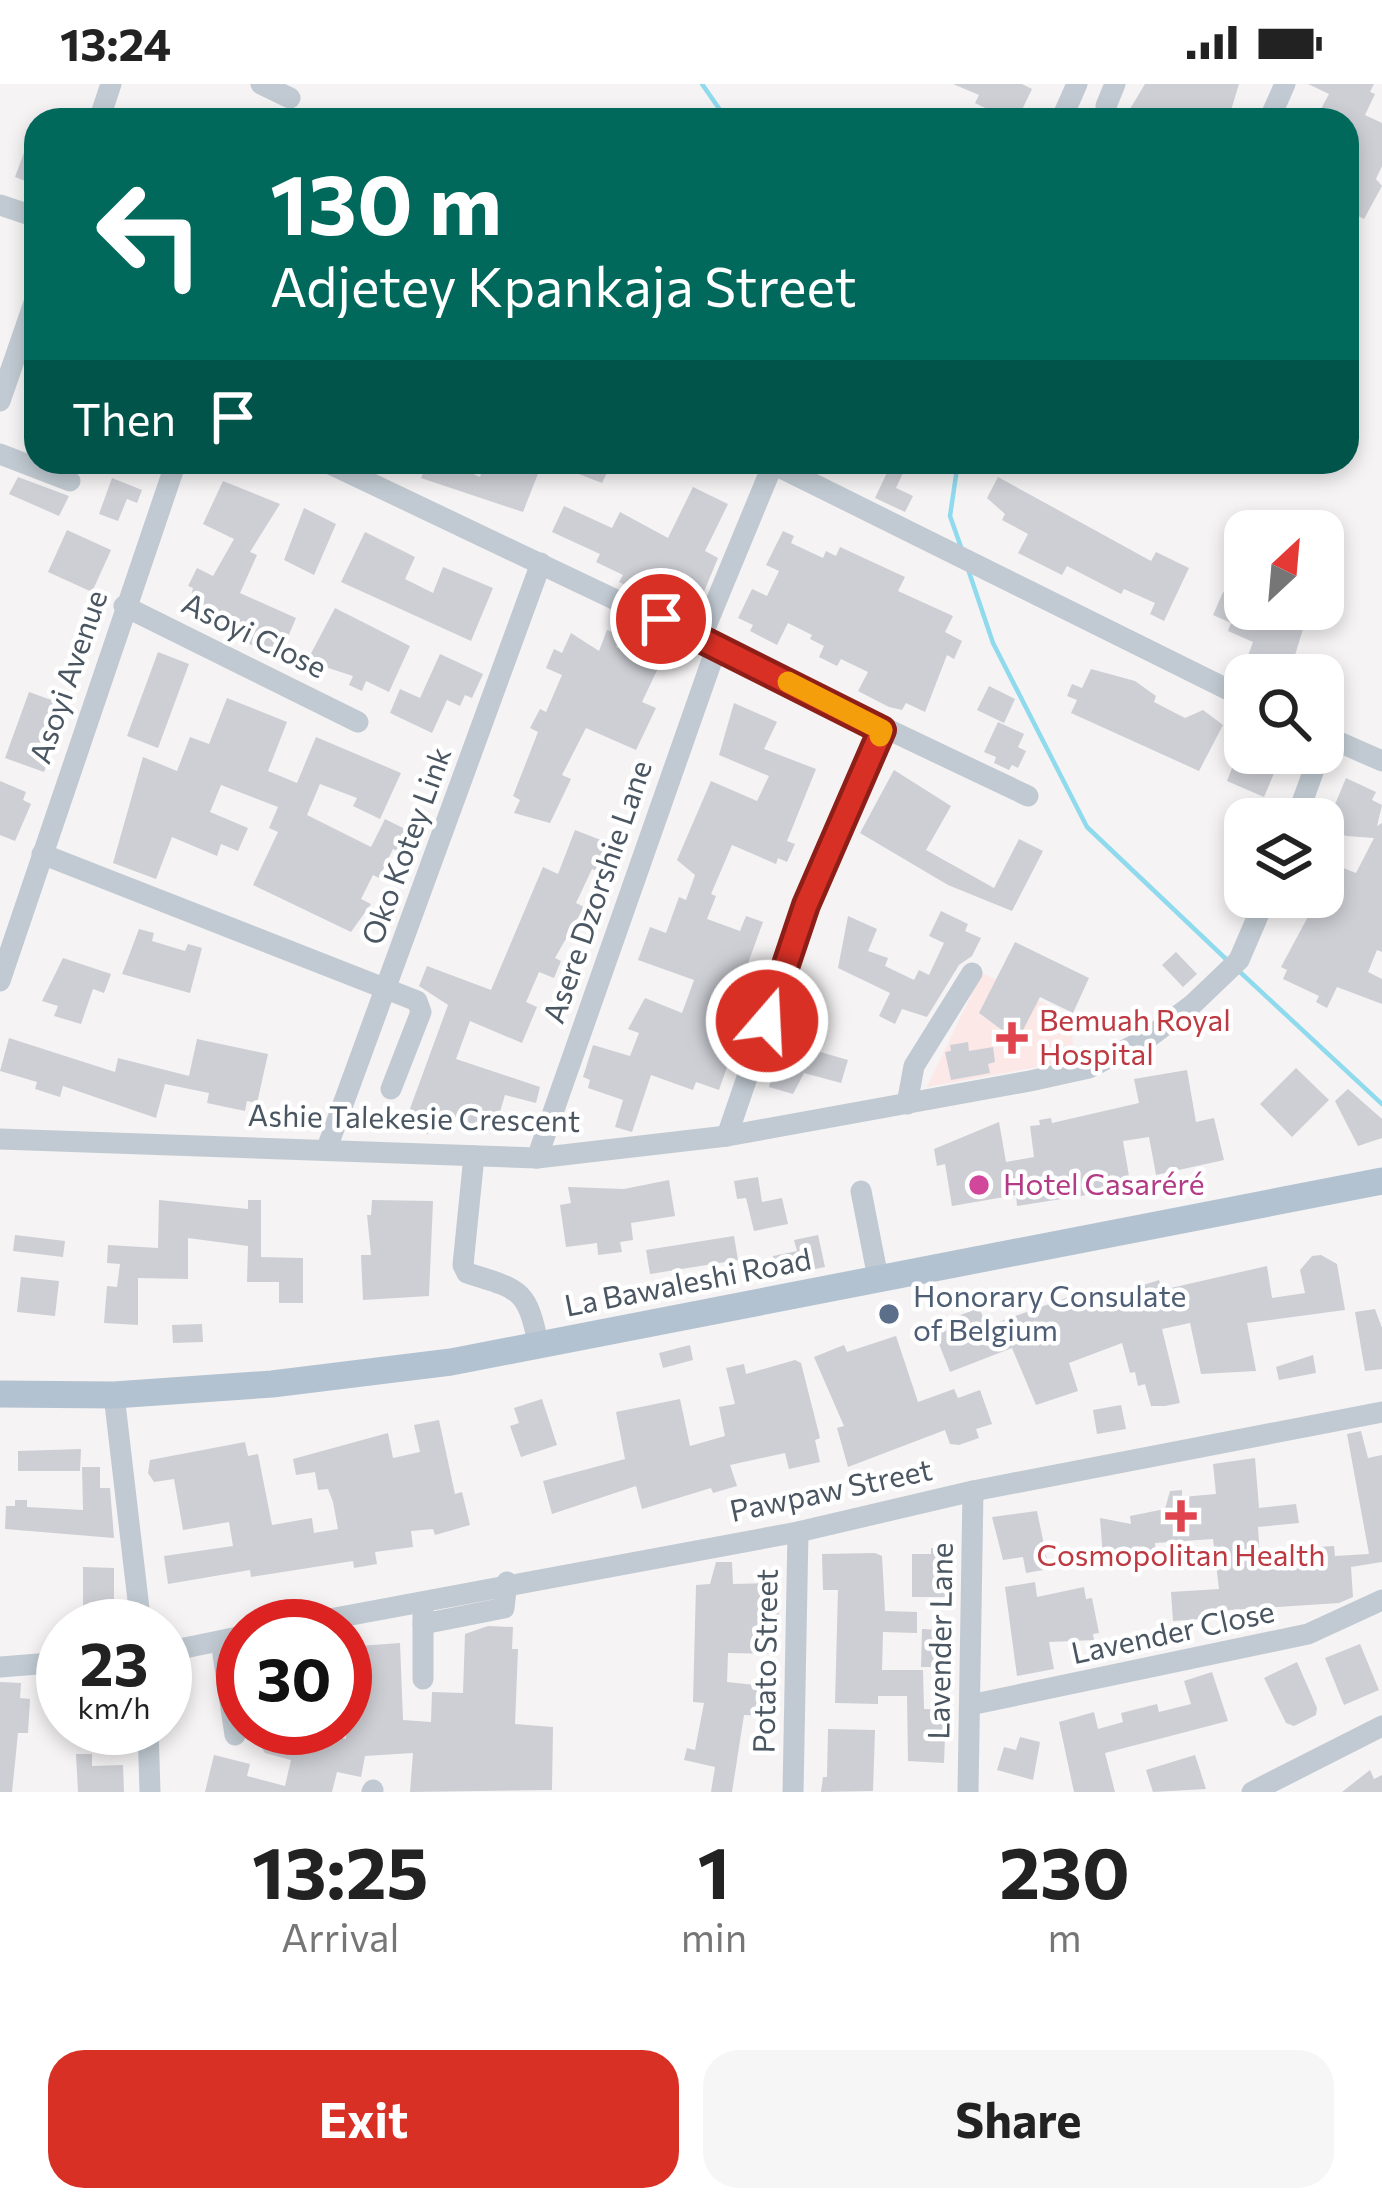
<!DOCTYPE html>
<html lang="en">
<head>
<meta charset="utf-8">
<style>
	body { margin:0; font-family:Commissioner,sans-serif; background:#f6f6f6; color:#222; height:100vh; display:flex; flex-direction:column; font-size:45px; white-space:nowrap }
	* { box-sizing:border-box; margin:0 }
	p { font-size:39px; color:#767676 }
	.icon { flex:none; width:66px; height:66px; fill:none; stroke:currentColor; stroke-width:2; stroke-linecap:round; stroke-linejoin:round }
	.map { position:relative; height:1708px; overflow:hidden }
	.side { display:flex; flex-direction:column; background:#fff; flex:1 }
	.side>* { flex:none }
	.guide { position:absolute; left:24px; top:24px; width:1335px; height:366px; border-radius:36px; box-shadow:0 6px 18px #0003; background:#00695c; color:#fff; overflow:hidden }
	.needle { width:78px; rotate:26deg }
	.fabs { position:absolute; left:1224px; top:426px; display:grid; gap:24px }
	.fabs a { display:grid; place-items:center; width:120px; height:120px; border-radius:24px; background:#fff; box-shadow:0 6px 18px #0003; font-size:60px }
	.speed { position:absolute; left:36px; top:1515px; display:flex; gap:24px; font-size:60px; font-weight:700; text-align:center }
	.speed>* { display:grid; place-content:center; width:156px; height:156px; border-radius:50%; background:#fff; box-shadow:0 6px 18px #0003; line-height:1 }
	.speed small { font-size:30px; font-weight:400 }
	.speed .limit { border:18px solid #d22; background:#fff; color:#111 }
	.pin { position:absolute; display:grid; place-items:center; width:102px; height:102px; color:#fff; margin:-51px; border:6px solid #fff; border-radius:50%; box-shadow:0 3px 12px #0007 }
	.me { position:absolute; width:132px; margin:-66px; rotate:19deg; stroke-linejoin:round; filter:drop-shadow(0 0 9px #0008) }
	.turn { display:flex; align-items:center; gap:42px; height:252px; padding:0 48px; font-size:54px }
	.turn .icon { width:156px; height:156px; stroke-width:2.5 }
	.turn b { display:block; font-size:84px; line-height:102px }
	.then { display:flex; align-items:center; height:114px; padding:0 48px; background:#0003; gap:24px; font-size:45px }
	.eta { display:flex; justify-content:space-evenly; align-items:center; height:204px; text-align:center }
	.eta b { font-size:72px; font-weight:700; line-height:84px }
	.primary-button { display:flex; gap:24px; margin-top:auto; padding:24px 48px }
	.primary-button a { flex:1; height:138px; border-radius:36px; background:#d93025; color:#fff; font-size:48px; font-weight:700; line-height:138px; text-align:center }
	.primary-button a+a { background:#f6f6f6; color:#222 }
	.status { display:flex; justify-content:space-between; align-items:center; height:84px; padding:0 60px; background:#fff; direction:ltr }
	.status svg { height:33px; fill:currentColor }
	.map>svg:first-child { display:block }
	.medical { fill:#fce8e6 }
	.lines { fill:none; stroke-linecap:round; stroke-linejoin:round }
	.stream { stroke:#90daee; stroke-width:4.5 }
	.building { fill:#cdcfd5 }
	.minor { stroke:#c1cad2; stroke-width:21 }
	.major { stroke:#b3c2d1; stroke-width:27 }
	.route-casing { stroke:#8d1f18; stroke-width:30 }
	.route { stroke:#d93025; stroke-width:21 }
	.slow { stroke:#f59e0b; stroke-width:21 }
	.health-dot { fill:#e0444e; stroke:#fff; stroke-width:4.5 }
	.hotel-dot { fill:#d1479c; stroke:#fff; stroke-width:4.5 }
	.service-dot { fill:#5c6f8a; stroke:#fff; stroke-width:4.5 }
	.labels { text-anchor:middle; stroke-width:9; stroke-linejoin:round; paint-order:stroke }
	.street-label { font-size:30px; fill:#4a5661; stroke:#fff }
	.health-label { font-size:30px; fill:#be3a42; stroke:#fff; text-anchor:start }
	.hotel-label { font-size:30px; fill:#b23c85; stroke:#fff; text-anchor:start }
	.service-label { font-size:30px; fill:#4e5e75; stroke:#fff; text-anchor:start }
</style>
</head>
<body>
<div class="status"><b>13:24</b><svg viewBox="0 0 49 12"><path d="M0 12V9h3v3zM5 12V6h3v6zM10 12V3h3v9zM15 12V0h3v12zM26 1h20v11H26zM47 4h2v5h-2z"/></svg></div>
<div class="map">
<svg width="1382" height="1708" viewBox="0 0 1382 1708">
	<rect width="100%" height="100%" fill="#f5f3f3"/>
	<!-- medical -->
	<path class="medical" d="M982 889 1070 932 1075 976 927 1003Z"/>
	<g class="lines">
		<!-- stream -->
		<g class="stream">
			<path d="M702 0 727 36"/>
			<path d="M958 378 950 432 962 466"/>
			<path d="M969 488 993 559 1087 743 1227 876"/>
			<path d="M1240 888 1382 1020"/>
		</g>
	</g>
	<!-- building -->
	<g class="building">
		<path d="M953 0H1022L1032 5 1017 36H1010L975 19 979 11Z"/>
		<path d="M1145 0H1239L1228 36H1130L1135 27 1130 25Z"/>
		<path d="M1308 0H1374L1370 8 1375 10 1365 31 1382 39V82L1376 95 1382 102 1364 135 1347 126V87L1356 69 1347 64V36L1320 27 1329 10Z"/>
		<path d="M26 63 36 67V101L15 93Z"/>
		<path d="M428 378H446L480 393 485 378 541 382 523 428 421 394Z"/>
		<path d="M548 378H612L602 399Z"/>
		<path d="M892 378H908L896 404 913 412 905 428 875 414Z"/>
		<path d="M18 393 69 412 59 432 9 410Z"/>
		<path d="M998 393 1151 477 1156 468 1189 484 1164 537 1150 530 1155 519 1124 505 1121 510 1067 482 1062 491 1018 469 1028 450 1002 436 1005 430 987 414Z"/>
		<path d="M112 394 142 406 137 419 127 415 118 437 99 430Z"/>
		<path d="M223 397 280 420 250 468 257 471 240 509 296 534 282 567 275 564 272 570 236 554 239 548 188 525 193 504 188 502 197 484 213 492 234 455 203 440Z"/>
		<path d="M693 403 728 420 705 467 718 474 700 517 669 501 664 510 644 500 641 508 619 498 623 491 596 478 600 470 552 448 564 422 612 444 620 428 668 454Z"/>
		<path d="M304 424 336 440 314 491 284 476Z"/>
		<path d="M67 446 111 466 92 508 48 488Z"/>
		<path d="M783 447 794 452 791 459 823 474 826 467 836 472 840 463 905 493 898 507 953 532 945 548 962 557 954 575 947 571 925 628 906 619 902 626 889 623 858 607 868 588 841 575 837 582 819 573 824 562 810 555 812 551 788 539 777 561 750 547 753 541 738 534 752 505 767 512 779 487 766 481Z"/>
		<path d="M365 448 415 473 405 495 433 509 443 483 493 504 471 557 341 498Z"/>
		<path d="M1245 483 1249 525 1243 537 1268 545 1273 525 1306 535 1289 591 1245 580 1253 558 1228 547 1231 539 1213 531 1223 508 1233 512Z"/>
		<path d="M335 524 410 562 389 608 366 597 362 607 349 601 353 592 307 577Z"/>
		<path d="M607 546 621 551 616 563 659 582 642 618 656 624 636 666 586 644 562 691 571 695 550 739 514 729 520 716 513 712 538 648 530 644 540 625 546 628 562 591 546 584 554 565 562 569 571 549 599 567Z"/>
		<path d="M158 568 189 580 158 664 127 652Z"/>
		<path d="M440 570 483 590 472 614 465 611 460 622 447 616 432 649 390 629 400 605 420 614Z"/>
		<path d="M1091 585 1135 597 1156 612 1154 618 1185 634 1203 626 1223 641 1199 687 1071 629 1077 616 1067 612 1072 600 1082 604Z"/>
		<path d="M989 602 1015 615 1004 639 977 626Z"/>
		<path d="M29 608 68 622 44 688 5 674Z"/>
		<path d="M227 614 287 638 268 687 297 699 316 653 401 689 380 735 353 722 357 714 320 700 307 731 371 763 385 735 421 753 410 774 393 765 379 794 373 791 361 815 371 820 351 848 253 801 278 748 269 744 278 723 221 701 210 728 248 744 238 767 221 760 217 772 172 753 156 795 113 779 143 673 177 687 190 653 209 660Z"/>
		<path d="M734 619 777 638 764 665 816 685 787 757 795 760 787 778 778 774 776 780 732 761 711 810 716 812 707 835 740 847 746 832 763 838 733 920 723 959 734 963 719 1006 696 998 693 1006 651 991 632 1048 615 1043 623 1016 588 1004 590 996 583 993 593 961 630 972 639 949 628 945 645 914 682 929 694 896 638 876 650 843 666 849 679 813 686 816 695 791 677 776 711 697 757 717 769 692 719 671Z"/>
		<path d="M998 638 1024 650 1018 663 1026 667 1018 684 1012 681 1009 686 994 679 996 673 984 668Z"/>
		<path d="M1238 669H1272L1280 675 1264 713 1227 697Z"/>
		<path d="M894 686 951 722 926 766 994 804 1019 755 1043 767 1012 827 948 801 860 749Z"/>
		<path d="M1346 694 1376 708 1372 716 1382 721 1377 742 1382 739V868L1377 866 1368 888 1382 895V920L1337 903 1327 924 1316 918 1319 912 1283 895 1287 886 1281 883 1311 827 1281 815 1323 813V776L1356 789 1374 754 1346 752 1326 742Z"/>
		<path d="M0 697 26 708 23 716 31 720 15 757 0 751Z"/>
		<path d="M575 746 616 762 605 790 592 785 576 819 584 823 555 874 561 877 554 894 539 888 526 918 537 923 522 959 470 937 456 975 540 1003 536 1019 505 1011 494 1048 437 1027 428 1050 404 1041 448 921 419 902 427 882 491 906 543 783 558 790Z"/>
		<path d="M941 827 968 840 965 847 981 854 972 872 959 881 927 933 902 925 895 940 879 932 890 909 838 884 848 832 877 845 868 867 888 874 885 882 914 896 919 886 929 891 944 859 929 852Z"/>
		<path d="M139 845 154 849 152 857 185 867 188 860 202 864 190 909 122 890Z"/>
		<path d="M1015 858 1089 894 1073 929 1040 913 1021 950 1013 946 1010 952 979 929Z"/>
		<path d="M1176 868 1197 890 1183 903 1162 881Z"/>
		<path d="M63 874 111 890 104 909 93 905 81 940 54 932 58 922 42 917Z"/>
		<path d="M9 954 115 988 118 974 189 992 197 955 268 970 257 1019 247 1017 245 1027 207 1019 209 1009 165 1000 156 1034 63 1002 60 1013 35 1005 37 998 0 987Z"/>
		<path d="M782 957 848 976 841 999 804 989 793 1010 769 1003Z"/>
		<path d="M968 958 969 967 993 963 995 978 988 980 990 989 951 996 945 968 951 967 950 961Z"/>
		<path d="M1296 984 1329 1016 1292 1053 1260 1020Z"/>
		<path d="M1187 986 1196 1038 1214 1034 1224 1076 1156 1091 1149 1053 1123 1057 1131 1104 1017 1122 1016 1111 952 1122 945 1080 937 1082 934 1065 999 1038 1006 1078 1034 1073 1030 1042 1040 1041 1039 1036 1051 1034 1052 1039 1139 1019 1134 995Z"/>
		<path d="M1348 1005 1382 1035V1054L1358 1062 1335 1017Z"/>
		<path d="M758 1093 762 1118 782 1114 788 1140 754 1147 746 1114 737 1115 734 1097Z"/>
		<path d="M669 1096 675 1132 631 1139 633 1156 620 1158 622 1168 598 1171 597 1159 566 1163 560 1121 571 1119 568 1103 624 1105Z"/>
		<path d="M159 1116 248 1125V1116H261V1173L303 1174V1219H279V1198H247L248 1162 188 1154V1195L138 1194V1241L104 1239 107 1202 117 1203 120 1180 107 1179 108 1161 158 1164Z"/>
		<path d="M372 1116 433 1117 429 1212 363 1216 361 1171H371L367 1131H371Z"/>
		<path d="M15 1151 65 1157 63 1173 13 1167Z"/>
		<path d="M818 1151 825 1183 777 1193 773 1172 797 1167 794 1156Z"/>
		<path d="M734 1152 738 1176 650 1190 646 1166Z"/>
		<path d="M1321 1171 1337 1180 1345 1226 1247 1239 1256 1287 1201 1290 1190 1239 1162 1245 1180 1319 1165 1322H1151L1145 1300 1138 1302 1135 1288 1130 1289 1122 1259 1069 1279 1078 1307 1036 1321 1012 1264 950 1288 932 1242 979 1224 987 1242 1086 1207 1090 1218 1159 1196 1162 1206 1267 1182 1272 1214 1305 1209 1300 1186 1312 1172Z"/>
		<path d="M21 1193 59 1197 55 1232 17 1228Z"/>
		<path d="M1375 1225 1382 1244V1285L1365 1287 1355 1228Z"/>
		<path d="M202 1240 203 1258 173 1259 172 1241Z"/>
		<path d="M896 1252 918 1318 954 1305 958 1314 980 1306 992 1340 976 1345 979 1354 959 1361 950 1360 945 1346 848 1383 837 1344 844 1342 814 1273 844 1261 847 1268Z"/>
		<path d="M690 1261 693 1276 663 1284 659 1269Z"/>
		<path d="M1313 1271 1316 1289 1279 1296 1276 1283Z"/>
		<path d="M795 1276 801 1279 820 1354 815 1356 820 1378 789 1385 785 1369 730 1381 737 1402 713 1409 711 1404 642 1425 636 1402 552 1430 543 1397 625 1375 616 1328 680 1315 690 1362 725 1352 719 1323 735 1320 726 1284 744 1280 746 1290Z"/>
		<path d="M542 1315 557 1361 521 1373 510 1342 519 1339 514 1324Z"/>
		<path d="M1121 1321 1126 1345 1097 1350 1093 1326Z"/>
		<path d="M439 1336 455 1410 462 1408 470 1441 435 1451 433 1445 411 1447 413 1463 375 1468 377 1480 354 1484 353 1477 251 1493 250 1486 168 1500 164 1472 233 1462 229 1438 183 1446 174 1395 154 1398 148 1389 150 1376 245 1358 248 1372 258 1370 272 1441 312 1434 314 1449 338 1445 333 1418 328 1405 318 1406 315 1388 296 1391 293 1375 388 1349 393 1374 420 1368 414 1341Z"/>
		<path d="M1361 1347 1368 1374 1382 1371V1478L1351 1483 1353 1513 1339 1519 1201 1528 1202 1535 1173 1537 1171 1508 1219 1505 1213 1455 1155 1459 1156 1472 1103 1474 1100 1434 1131 1440 1130 1432 1165 1425 1170 1407 1182 1406V1413L1216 1410 1213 1380 1255 1374 1259 1424 1296 1420 1299 1439 1258 1443 1260 1475 1318 1473V1463L1334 1462 1335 1472 1369 1470 1347 1350Z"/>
		<path d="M81 1365 80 1387H18V1367Z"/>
		<path d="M82 1383H100V1404H110L114 1454 5 1445 6 1422H15V1416H27V1423L83 1426Z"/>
		<path d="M1037 1427 1049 1485 1026 1489 1023 1473 1003 1476 992 1433Z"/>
		<path d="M931 1464H947L946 1513H912V1470H931Z"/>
		<path d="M875 1469 882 1472 885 1527 917 1528V1549L883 1548 882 1586H923L924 1625 946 1626 944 1679 908 1677 907 1612H878V1620L835 1619 838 1506H823L822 1470Z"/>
		<path d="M716 1478H732L733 1500 780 1499 777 1570 728 1569 727 1598 774 1603V1632L744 1631 732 1708H711L715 1683 684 1676 687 1664 695 1666 704 1619 693 1618 696 1501 710 1500Z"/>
		<path d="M83 1483 114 1484V1517L83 1523Z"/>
		<path d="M1035 1498 1037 1513 1084 1503 1086 1515 1092 1514 1099 1549 1093 1550 1094 1556 1049 1558 1054 1585 1017 1592 1005 1503Z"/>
		<path d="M488 1542 513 1543 512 1565H518L515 1640 553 1643 552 1706 410 1708 413 1669 365 1672 361 1693 337 1688 332 1708H205L214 1671 250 1680 247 1692 285 1702 291 1676 265 1669 249 1644H318V1650L346 1655 345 1563 400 1559 403 1636 431 1638 432 1608 463 1609 465 1550Z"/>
		<path d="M922 1545 942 1546 941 1583H921Z"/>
		<path d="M1360 1560 1379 1606 1344 1621 1325 1574Z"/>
		<path d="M1297 1578 1317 1624 1316 1631 1294 1642 1286 1639 1264 1594Z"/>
		<path d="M1212 1588 1228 1637 1105 1669 1115 1708H1074L1059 1638 1094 1628 1098 1645 1123 1638 1121 1629 1157 1620 1159 1628 1191 1620 1184 1597Z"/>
		<path d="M0 1598 21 1599 20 1614 30 1615 28 1649H18L12 1708H0Z"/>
		<path d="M828 1645 875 1646 873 1707 821 1708 823 1693H827Z"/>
		<path d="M1020 1653 1040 1658 1033 1696 997 1686 1004 1663 1016 1666Z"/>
		<path d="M76 1670H92V1682L123 1681 124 1708H78Z"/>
		<path d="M1195 1671 1206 1705 1153 1708 1146 1686Z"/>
		<path d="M1370 1686 1374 1695 1382 1691V1708H1342Z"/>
	</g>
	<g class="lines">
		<!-- minor -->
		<g class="minor">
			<path d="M261 0 290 14"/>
			<path d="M1106 22 1115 0"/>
			<path d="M99 36 111 0"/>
			<path d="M1061 36 1077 0"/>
			<path d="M1269 36 1285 0"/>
			<path d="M0 121 36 133"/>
			<path d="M0 317 36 213"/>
			<path d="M0 370 70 397"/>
			<path d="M326 378 1028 712"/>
			<path d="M769 378 1245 614"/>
			<path d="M124 522 358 638"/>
			<path d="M701 554 773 380"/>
			<path d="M1323 651 1382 677"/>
			<path d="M1296 735 1320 669"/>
			<path d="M42 770 417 917 421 928 391 1005"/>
			<path d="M0 897 176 378"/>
			<path d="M907 1020 914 982 972 889"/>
			<path d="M727 1052 806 821 882 646"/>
			<path d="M0 1055 537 1074 727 1052 1030 997 1089 984 1148 954 1192 921 1239 876 1266 813"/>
			<path d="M327 1064 541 479"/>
			<path d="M474 1072 463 1181 467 1189C523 1206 527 1206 539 1263"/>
			<path d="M537 1074 717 562"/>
			<path d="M861 1107 878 1194"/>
			<path d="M114 1311 141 1542"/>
			<path d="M423 1540 504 1524 507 1498"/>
			<path d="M292 1542 798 1448 973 1407 1382 1328"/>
			<path d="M221 1557 235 1651"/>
			<path d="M165 1568 243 1552"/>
			<path d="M0 1583 63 1578"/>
			<path d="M423 1595V1528"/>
			<path d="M970 1621 1308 1550 1382 1516"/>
			<path d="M148 1644 150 1708"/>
			<path d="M372 1708 373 1706"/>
			<path d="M793 1708 798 1448"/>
			<path d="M968 1708 973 1407"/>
			<path d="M1252 1708 1382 1642"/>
		</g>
		<!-- major -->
		<path class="major" d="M0 1310 114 1311 272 1300 451 1278 1382 1097"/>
	</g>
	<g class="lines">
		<!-- route casing -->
		<g class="route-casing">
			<path id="route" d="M661 535 882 646 806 821 767 937"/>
		</g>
		<!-- route -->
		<use href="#route" class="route"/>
		<!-- slow -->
		<path class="slow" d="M788 598 882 646 880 652"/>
	</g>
	<!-- markers -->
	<g class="health-dot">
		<path d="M1006 936h12v12h12v12h-12v12h-12v-12h-12v-12h12z"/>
		<path d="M1175 1414h12v12h12v12h-12v12h-12v-12h-12v-12h12z"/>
	</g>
	<circle class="hotel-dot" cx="979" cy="1101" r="12"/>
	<circle class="service-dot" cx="889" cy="1230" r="12"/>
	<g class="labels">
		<!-- street labels -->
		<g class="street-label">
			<text transform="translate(254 552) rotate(26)" y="10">Asoyi Close</text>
			<text transform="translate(69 593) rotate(-71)" y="10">Asoyi Avenue</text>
			<text transform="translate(407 762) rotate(-70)" y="10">Oko Kotey Link</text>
			<text transform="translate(598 808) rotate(-71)" y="10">Asere Dzorshie Lane</text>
			<text transform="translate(414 1035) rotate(1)" y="10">Ashie Talekesie Crescent</text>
			<text transform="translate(688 1199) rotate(-11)" y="10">La Bawaleshi Road</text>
			<text transform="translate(831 1407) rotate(-12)" y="10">Pawpaw Street</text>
			<text transform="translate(1173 1549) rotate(-12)" y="10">Lavender Close</text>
			<text transform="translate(941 1557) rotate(-89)" y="10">Lavender Lane</text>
			<text transform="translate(766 1577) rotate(-89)" y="10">Potato Street</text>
		</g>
		<!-- health labels -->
		<g class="health-label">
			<text x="1039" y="947">Bemuah Royal<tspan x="1039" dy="34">Hospital</tspan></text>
			<text x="1181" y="1482" text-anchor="middle">Cosmopolitan Health</text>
		</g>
		<!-- hotel labels -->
		<g class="hotel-label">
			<text x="1003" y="1111">Hotel Casaréré</text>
		</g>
		<!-- service labels -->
		<g class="service-label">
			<text x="913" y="1223">Honorary Consulate<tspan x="913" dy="34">of Belgium</tspan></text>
		</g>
	</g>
</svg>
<div class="fabs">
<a><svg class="needle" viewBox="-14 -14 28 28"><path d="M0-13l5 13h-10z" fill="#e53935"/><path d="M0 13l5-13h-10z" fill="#767676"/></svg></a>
<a><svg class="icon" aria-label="search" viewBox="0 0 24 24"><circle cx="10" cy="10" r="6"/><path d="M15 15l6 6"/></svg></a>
<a><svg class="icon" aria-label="layers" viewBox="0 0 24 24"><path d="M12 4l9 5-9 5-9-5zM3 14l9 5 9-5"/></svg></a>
</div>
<div class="speed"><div>23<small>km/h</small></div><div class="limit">30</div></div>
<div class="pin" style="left:661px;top:535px;background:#d93025"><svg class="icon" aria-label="arrive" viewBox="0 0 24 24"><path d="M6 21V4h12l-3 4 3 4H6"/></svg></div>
<svg class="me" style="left:767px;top:937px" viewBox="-20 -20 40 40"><circle r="17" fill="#d93025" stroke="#fff" stroke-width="3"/><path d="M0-11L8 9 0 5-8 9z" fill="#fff"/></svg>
<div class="guide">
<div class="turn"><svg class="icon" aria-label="left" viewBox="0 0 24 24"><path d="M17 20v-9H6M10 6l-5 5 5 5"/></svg><div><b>130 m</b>Adjetey Kpankaja Street</div></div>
<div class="then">Then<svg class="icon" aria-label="arrive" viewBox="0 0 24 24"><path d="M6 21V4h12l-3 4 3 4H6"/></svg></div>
</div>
</div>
<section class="side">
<div class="eta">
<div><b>13:25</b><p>Arrival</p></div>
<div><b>1</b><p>min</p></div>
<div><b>230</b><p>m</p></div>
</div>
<div class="primary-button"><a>Exit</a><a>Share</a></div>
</section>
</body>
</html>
